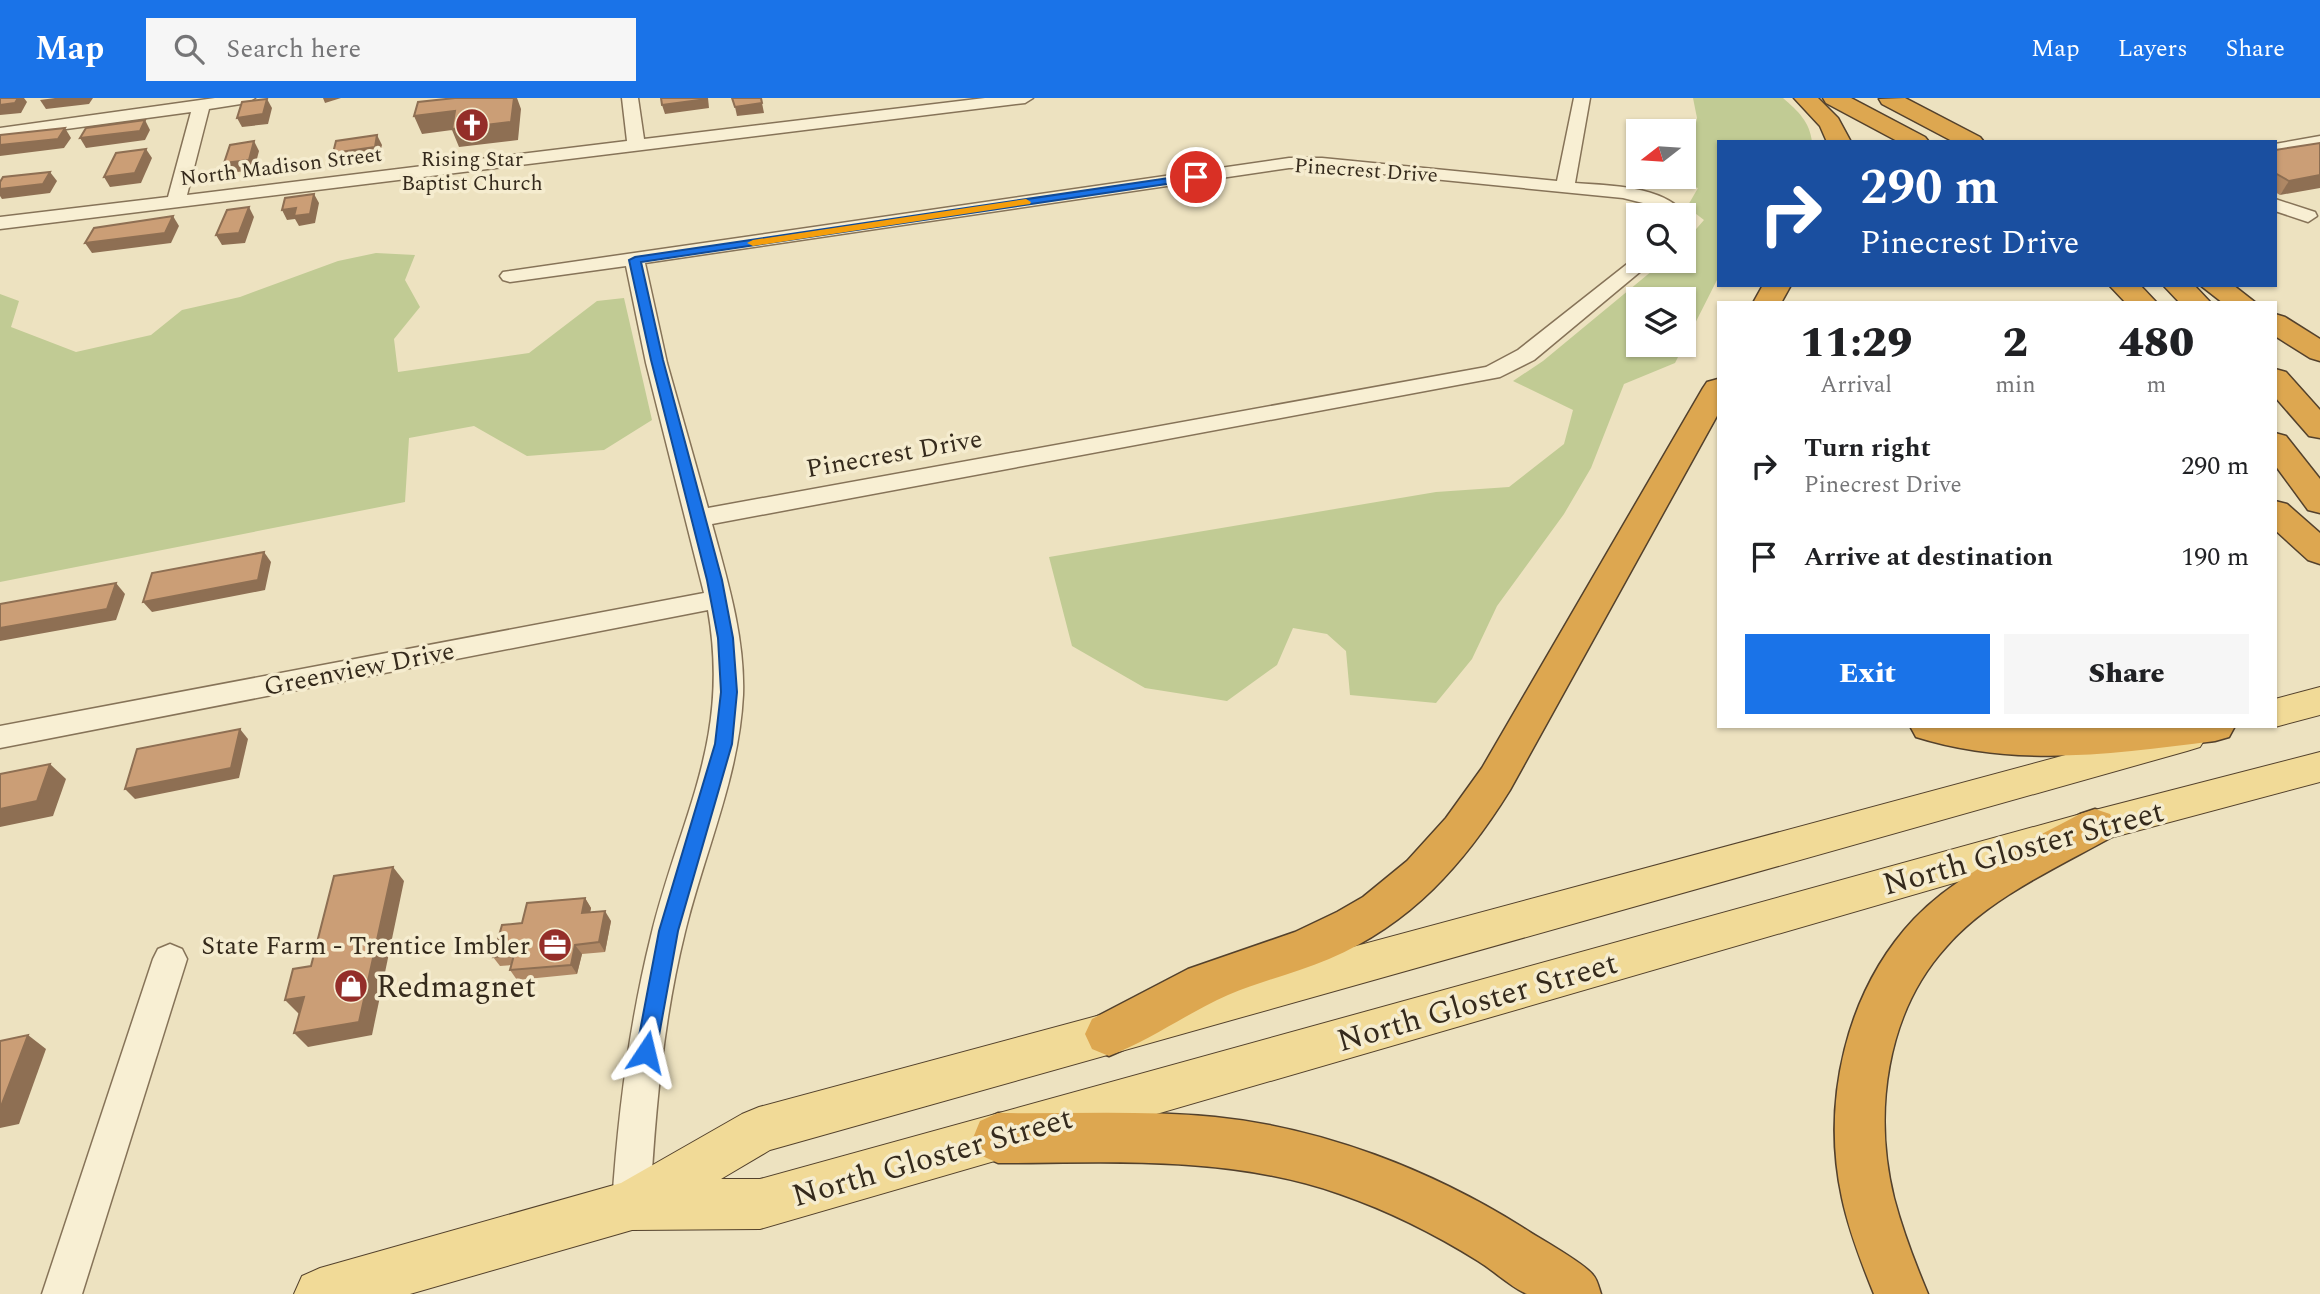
<!DOCTYPE html>
<html lang="en">
<head>
<meta charset="utf-8">
<style>
	body { margin:0; font-family:Spectral,serif; background:#f6f6f6; color:#202124; height:100vh; display:flex; flex-direction:column; font-size:26px; white-space:nowrap }
	* { box-sizing:border-box; margin:0 }
	p { font-size:23px; color:#757577 }
	.icon { flex:none; width:38px; height:38px; fill:none; stroke:currentColor; stroke-width:2; stroke-linecap:round; stroke-linejoin:round }
	.map { position:relative; flex:1; overflow:hidden }
	.side { position:absolute; left:1717px; top:203px; width:560px; height:427px; display:flex; flex-direction:column; background:#fff; border-radius:0px; box-shadow:0 2px 5px #0004 }
	.side>* { flex:none }
	.guide { position:absolute; left:1717px; top:42px; width:560px; height:147px; border-radius:0px; box-shadow:0 2px 5px #0004; background:#1a4fa0; color:#fff; overflow:hidden }
	.needle { width:46px; rotate:253deg }
	.buttons { position:absolute; left:1626px; top:21px; display:grid; gap:14px }
	.buttons a { display:grid; place-items:center; width:70px; height:70px; border-radius:0px; background:#fff; box-shadow:0 2px 5px #0004; font-size:35px }
	.pin { position:absolute; display:grid; place-items:center; width:60px; height:60px; color:#fff; margin:-30px; border:4px solid #fff; border-radius:50%; box-shadow:0 2px 7px #0007 }
	.me { position:absolute; width:77px; margin:-38px; rotate:10deg; stroke-linejoin:round; filter:drop-shadow(0 0 5px #0008) }
	.turn { display:flex; align-items:center; gap:24px; height:147px; padding:0 28px; font-size:32px }
	.turn .icon { width:91px; height:91px; stroke-width:2.5 }
	.turn b { display:block; font-size:49px; line-height:60px }
	.eta { display:flex; justify-content:space-evenly; align-items:center; height:119px; text-align:center }
	.eta b { font-size:42px; font-weight:800; line-height:49px }
	.cta { display:flex; gap:14px; margin-top:auto; padding:14px 28px }
	.cta a { flex:1; height:80px; border-radius:0px; background:#1a73e8; color:#fff; font-size:28px; font-weight:800; line-height:80px; text-align:center }
	.cta a+a { background:#f6f6f6; color:#202124 }
	ul { padding:0; list-style:none }
	li { display:flex; align-items:center; gap:21px; height:91px; padding:0 28px }
	li div { flex:1 }
	li b { display:block; font-size:26px }
	li em { font-style:normal }
	header { display:flex; align-items:center; gap:42px; box-sizing:border-box; height:98px; padding:0 35px; background:#1a73e8; color:#fff }
	header strong { font-size:33px }
	nav { display:flex; gap:38px; margin-inline-start:auto; font-size:24px }
	.search { width:490px; height:63px; background:#f6f6f6; display:flex; align-items:center; gap:18px; box-sizing:border-box; padding:0 24px; border-radius:0px; color:#757577; font-size:26px }
	.map>svg:first-child { display:block }
	.green { fill:#c1cb94; fill-rule:evenodd }
	.lines { fill:none; stroke-linecap:round; stroke-linejoin:round }
	.minor-casing { stroke:#867358; stroke-width:3 }
	.major-casing { stroke:#53412c; stroke-width:2 }
	.highway-casing { stroke:#53412c; stroke-width:3 }
	.minor { fill:#f8efd3; fill-rule:evenodd }
	.major { fill:#f1da97; fill-rule:evenodd }
	.highway { fill:#dda750; fill-rule:evenodd }
	.wall { fill:#af8865 }
	.shaded-wall { fill:#8e6f53 }
	.building { fill:#cb9e76; stroke:#8e6f53; stroke-width:2 }
	.route { fill:#1a73e8; stroke:#114b97; stroke-width:2 }
	.slow { fill:#f59e0b }
	.labels { text-anchor:middle; stroke-width:7; stroke-linejoin:round; paint-order:stroke }
	.far-poi-label { font-size:21px; fill:#352a1c; stroke:#f5eccf }
	.far-street-label { font-size:21px; fill:#352a1c; stroke:#f5eccf }
	.street-label { font-size:26px; fill:#352a1c; stroke:#f5eccf }
	.poi-label { font-size:26px; fill:#352a1c; stroke:#f5eccf; text-anchor:end }
	.near-street-label { font-size:32px; fill:#352a1c; stroke:#f5eccf }
	.near-poi-label { font-size:32px; fill:#352a1c; stroke:#f5eccf; text-anchor:start }
</style>
</head>
<body>
<header>
<strong>Map</strong>
<div class="search"><svg class="icon" aria-label="search" viewBox="0 0 24 24"><circle cx="10" cy="10" r="6"/><path d="M15 15l6 6"/></svg>Search here</div>
<nav><a>Map</a><a>Layers</a><a>Share</a></nav>
</header>
<div class="map">
<svg width="2320" height="1196" viewBox="0 0 2320 1196">
	<rect width="100%" height="100%" fill="#ede2c0"/>
	<!-- green -->
	<g class="green">
		<path d="M1693 0H1783C1798 13 1810 24 1812 44H1718V180L1675 265 1624 286 1591 370 1564 416 1497 508 1472 561 1436 605 1350 597 1346 553 1327 536 1293 530 1277 567 1227 603 1145 590 1072 548 1049 459 1436 394 1509 389 1564 346 1573 312 1513 283 1543 263 1664 163H1684V145L1704 122 1687 109 1698 90 1660 79H1684V57L1689 53 1697 20ZM1638 201H1684V247H1638Z"/>
		<path d="M376 155 415 157 405 182 420 209 394 241 398 274 529 255 597 203 624 200 652 322 604 352 527 358 474 328 409 340 405 404 0 484V196L19 203 11 229 76 254 151 237 182 212 240 199 338 163Z"/>
	</g>
	<g class="lines">
		<!-- minor casing -->
		<g class="minor-casing">
			<g id="minor">
				<path d="M215 0H255L247 5 209 11 187 97 627 43 622 0H638L644 41 985 0H1033L1025 5 0 131V119L168 99 191 14 0 40V30Z"/>
				<path d="M1574 0H1590L1575 85C1609 88 1663 87 1686 117L1684 121V117H1665L1647 106 1623 100 1322 70H1289L645 165 667 265 708 410 1486 269 1518 252 1636 159 1638 163H1653L1534 262 1500 279 712 426C727 481 745 539 743 597 739 680 704 755 685 834 663 923 655 1015 650 1107L644 1120 631 1126 618 1120 612 1107C618 1016 629 927 651 838 680 718 731 643 708 512L0 650V628L704 495 646 265 626 168 510 184 503 182 500 178 503 174 1289 60H1322L1557 83Z"/>
				<path d="M2320 38V48L2275 56V46Z"/>
				<path d="M2275 101 2315 114 2317 118 2308 124 2275 113Z"/>
				<path d="M170 846 182 851 187 861 82 1196H42L153 861 158 851Z"/>
			</g>
		</g>
		<!-- major casing -->
		<g class="major-casing">
			<g id="major">
				<path d="M2320 589V617L2275 629 2273 628H2275V601Z"/>
				<path d="M2173 628 2200 629 2206 639 2200 649 2187 653 770 1052 721 1081H760L2095 712 2320 654V684L2095 744 760 1131 632 1132 410 1196H294L302 1178 320 1170 621 1085 742 1016 759 1009Z"/>
			</g>
		</g>
		<!-- highway casing -->
		<g class="highway-casing">
			<g id="highway">
				<path d="M1794 0H1818L1838 20 1851 44H1827L1820 28Z"/>
				<path d="M1823 0H1851L1925 39 1929 44H1899L1826 5Z"/>
				<path d="M1905 0 1980 39 1984 44H1954L1882 6 1879 1Z"/>
				<path d="M1763 187H1791L1781 205H1753Z"/>
				<path d="M2109 187H2140L2157 205H2126Z"/>
				<path d="M2163 187H2194L2211 205H2180Z"/>
				<path d="M2200 187H2233L2256 205H2223Z"/>
				<path d="M2275 216 2285 219 2320 241V263L2310 260 2275 238Z"/>
				<path d="M2275 271 2286 274 2320 312V340L2309 338 2275 299Z"/>
				<path d="M1718 281V316L1510 692C1464 766 1411 826 1329 861 1296 875 1261 883 1228 897 1187 915 1151 942 1109 958L1092 951 1085 936 1092 921 1188 871 1295 834 1337 814 1363 799 1407 763 1446 720 1482 670 1703 290 1707 284Z"/>
				<path d="M2275 335 2286 338 2320 381V415L2308 412 2275 367Z"/>
				<path d="M2275 403 2287 406 2320 435V466L2308 462 2275 432Z"/>
				<path d="M1910 628H2235L2229 639 2215 643C2114 656 2015 670 1916 639Z"/>
				<path d="M2095 711 2110 716 2116 728 2110 740C2054 771 1989 800 1946 849 1886 915 1873 1015 1894 1100 1903 1134 1915 1165 1928 1196H1874C1861 1164 1849 1133 1842 1100 1821 1004 1846 893 1914 821 1959 774 2024 746 2080 716Z"/>
				<path d="M998 1015C1070 1016 1143 1012 1215 1019 1323 1030 1431 1072 1522 1129 1538 1140 1583 1164 1593 1177 1597 1181 1599 1190 1601 1196 1586 1196 1539 1196 1527 1196 1512 1190 1493 1172 1478 1163 1435 1136 1389 1113 1340 1096 1229 1057 1113 1065 998 1065L980 1057 973 1040 980 1023Z"/>
			</g>
		</g>
		<!-- minor -->
		<use href="#minor" class="minor"/>
		<!-- major -->
		<use href="#major" class="major"/>
		<!-- highway -->
		<use href="#highway" class="highway"/>
	</g>
	<!-- wall -->
	<g class="wall">
		<path d="M2320 45 2280 97 2275 94V52Z"/>
		<path d="M585 800 591 810 590 814 611 823 605 854 582 856 577 876 517 882 510 872 512 867 500 868 493 859 522 825Z"/>
	</g>
	<!-- shaded-wall -->
	<g class="shaded-wall">
		<path d="M18 0H24L27 4 21 15 0 17V7Z"/>
		<path d="M55 0H93L89 6 46 11 40 2Z"/>
		<path d="M323 0H341L325 5Z"/>
		<path d="M514 0H517L521 11 518 42 459 49 452 32 422 36 414 18Z"/>
		<path d="M708 0 709 10 665 16 662 7Z"/>
		<path d="M267 1 272 10 268 26 242 29 237 20Z"/>
		<path d="M762 5 764 15 737 18 735 9Z"/>
		<path d="M145 22 150 32 145 42 86 50 80 40Z"/>
		<path d="M65 30 71 40 64 50 0 58V47Z"/>
		<path d="M377 37 382 47 379 59 338 64 333 55Z"/>
		<path d="M254 43 259 53 254 72 229 75 224 65Z"/>
		<path d="M146 51 152 60 141 85 110 89 104 79Z"/>
		<path d="M50 74 57 83 50 95 2 101 0 98V91Z"/>
		<path d="M2320 77V90L2280 97 2289 83Z"/>
		<path d="M314 96 319 105 315 125 299 128 295 121 287 122 282 112Z"/>
		<path d="M249 109 254 119 245 145 222 147 216 137Z"/>
		<path d="M173 118 179 128 171 145 92 155 85 145Z"/>
		<path d="M264 454 271 464 265 492 152 514 143 504Z"/>
		<path d="M116 485 125 496 116 522 0 543V530Z"/>
		<path d="M240 631 248 641 239 680 135 701 125 691Z"/>
		<path d="M50 666 66 681 53 718 0 729V711Z"/>
		<path d="M393 769 404 783 372 937 308 949 294 935Z"/>
		<path d="M585 800 591 810 588 825 582 815Z"/>
		<path d="M605 813 611 823 605 854 599 844Z"/>
		<path d="M575 847 582 856 577 876 571 867Z"/>
		<path d="M304 899 299 916 285 902Z"/>
		<path d="M28 937 46 951 19 1026 0 1030V1011Z"/>
	</g>
	<!-- building -->
	<g class="building">
		<path d="M0 0H18L15 5 0 7Z"/>
		<path d="M455 0H514L511 24 452 31 455 13 414 18 418 4Z"/>
		<path d="M661 0H707V1L662 7Z"/>
		<path d="M732 0H761L762 5 735 9Z"/>
		<path d="M267 1 263 16 237 20 242 4Z"/>
		<path d="M145 22 140 33 80 40 86 30Z"/>
		<path d="M65 30 58 41 0 47V37Z"/>
		<path d="M377 37 375 49 333 55 336 43Z"/>
		<path d="M254 43 249 62 224 65 230 47Z"/>
		<path d="M2320 45V77L2289 83 2275 75V52Z"/>
		<path d="M146 51 135 75 104 79 116 55Z"/>
		<path d="M50 74 43 86 0 91V84L3 79Z"/>
		<path d="M314 96 310 116 294 118 296 110 282 112 285 100Z"/>
		<path d="M249 109 239 135 216 137 227 112Z"/>
		<path d="M173 118 165 135 85 145 94 130Z"/>
		<path d="M264 454 258 482 143 504 152 475Z"/>
		<path d="M116 485 107 511 0 530V506Z"/>
		<path d="M240 631 231 670 125 691 137 651Z"/>
		<path d="M50 666 37 703 0 711V676Z"/>
		<path d="M393 769 359 924 294 935 304 899 285 902 293 871 311 868 334 778Z"/>
		<path d="M585 800 582 815 605 813 599 844 575 847 571 867 510 872 514 857 493 859 502 827 522 825 527 805Z"/>
		<path d="M28 937 0 1011V943Z"/>
	</g>
	<!-- route -->
	<path class="route" d="M1196 76 1201 79 1200 81 641 164 663 262 722 482 733 540 737 594 732 646 678 833 656 954 653 961 646 964 639 961 636 954 659 833 715 646 721 594 718 540 707 482 651 262 629 162 635 159Z"/>
	<!-- slow -->
	<path class="slow" d="M1026 101 1031 104 1030 106 753 148 747 145 753 142Z"/>
	<!-- icons -->
	<defs>
		<g id="church-disc" transform="scale(1.75)"><circle r="9.5" fill="#942e29" stroke="#f5eccf"/><path d="M-1.2-6h2.4v3.5h3.3v2.4h-3.3V6h-2.4V-.1h-3.3v-2.4h3.3Z" fill="#fff"/></g>
		<g id="office-disc" transform="scale(1.75)"><circle r="9.5" fill="#942e29" stroke="#f5eccf"/><path d="M-6-3h4V-5.5h4V-3h4V5H-6ZM-1-4.5V-3h2v-1.5ZM-6 0V1H6V0Z" fill="#fff"/></g>
		<g id="shop-disc" transform="scale(1.75)"><circle r="9.5" fill="#942e29" stroke="#f5eccf"/><path d="M-5-2.5h2.3a2.7 3.5 0 0 1 5.4 0H5L5.5 6h-11ZM-1.5-2.5h3a1.5 2.3 0 0 0-3 0Z" fill="#fff"/></g>
	</defs>
	<g fill-rule="evenodd">
		<use href="#church-disc" x="472" y="27"/>
		<use href="#office-disc" x="555" y="847"/>
		<use href="#shop-disc" x="351" y="888"/>
	</g>
	<g class="labels">
		<!-- far-poi labels -->
		<g class="far-poi-label">
			<text x="472" y="68">Rising Star<tspan x="472" dy="24">Baptist Church</tspan></text>
		</g>
		<!-- far-street labels -->
		<g class="far-street-label">
			<text transform="translate(281 68) rotate(-7)" y="7">North Madison Street</text>
			<text transform="translate(1366 72) rotate(4)" y="7">Pinecrest Drive</text>
		</g>
		<!-- street labels -->
		<g class="street-label">
			<text transform="translate(894 355) rotate(-10)" y="9">Pinecrest Drive</text>
			<text transform="translate(359 570) rotate(-11)" y="9">Greenview Drive</text>
		</g>
		<!-- poi labels -->
		<g class="poi-label">
			<text x="530" y="856">State Farm - Trentice Imbler</text>
		</g>
		<!-- near-street labels -->
		<g class="near-street-label">
			<text transform="translate(2023 749) rotate(-15)" y="11">North Gloster Street</text>
			<text transform="translate(1477 903) rotate(-16)" y="11">North Gloster Street</text>
			<text transform="translate(932 1058) rotate(-16)" y="11">North Gloster Street</text>
		</g>
		<!-- near-poi labels -->
		<g class="near-poi-label">
			<text x="376" y="899">Redmagnet</text>
		</g>
	</g>
</svg>
<div class="buttons">
<a><svg class="needle" viewBox="-14 -14 28 28"><path d="M0-13l5 13h-10z" fill="#e53935"/><path d="M0 13l5-13h-10z" fill="#757577"/></svg></a>
<a><svg class="icon" aria-label="search" viewBox="0 0 24 24"><circle cx="10" cy="10" r="6"/><path d="M15 15l6 6"/></svg></a>
<a><svg class="icon" aria-label="layers" viewBox="0 0 24 24"><path d="M12 4l9 5-9 5-9-5zM3 14l9 5 9-5"/></svg></a>
</div>
<div class="pin" style="left:1196px;top:79px;background:#d93025"><svg class="icon" aria-label="arrive" viewBox="0 0 24 24"><path d="M6 21V4h12l-3 4 3 4H6"/></svg></div>
<svg class="me" style="left:646px;top:954px" viewBox="-20 -20 40 40"><path d="M0-17L14 15 0 8-14 15z" fill="#1a73e8" stroke="#fff" stroke-width="4"/></svg>
<div class="guide">
<div class="turn"><svg class="icon" aria-label="right" viewBox="0 0 24 24"><path d="M7 20v-9h11M14 6l5 5-5 5"/></svg><div><b>290 m</b>Pinecrest Drive</div></div>
</div>
<section class="side">
<div class="eta">
<div><b>11:29</b><p>Arrival</p></div>
<div><b>2</b><p>min</p></div>
<div><b>480</b><p>m</p></div>
</div>
<ul>
<li><svg class="icon" aria-label="right" viewBox="0 0 24 24"><path d="M7 20v-9h11M14 6l5 5-5 5"/></svg><div><b>Turn right</b><p>Pinecrest Drive</p></div><em>290 m</em></li>
<li><svg class="icon" aria-label="arrive" viewBox="0 0 24 24"><path d="M6 21V4h12l-3 4 3 4H6"/></svg><div><b>Arrive at destination</b></div><em>190 m</em></li>
</ul>
<div class="cta"><a>Exit</a><a>Share</a></div>
</section>
</div>
</body>
</html>
